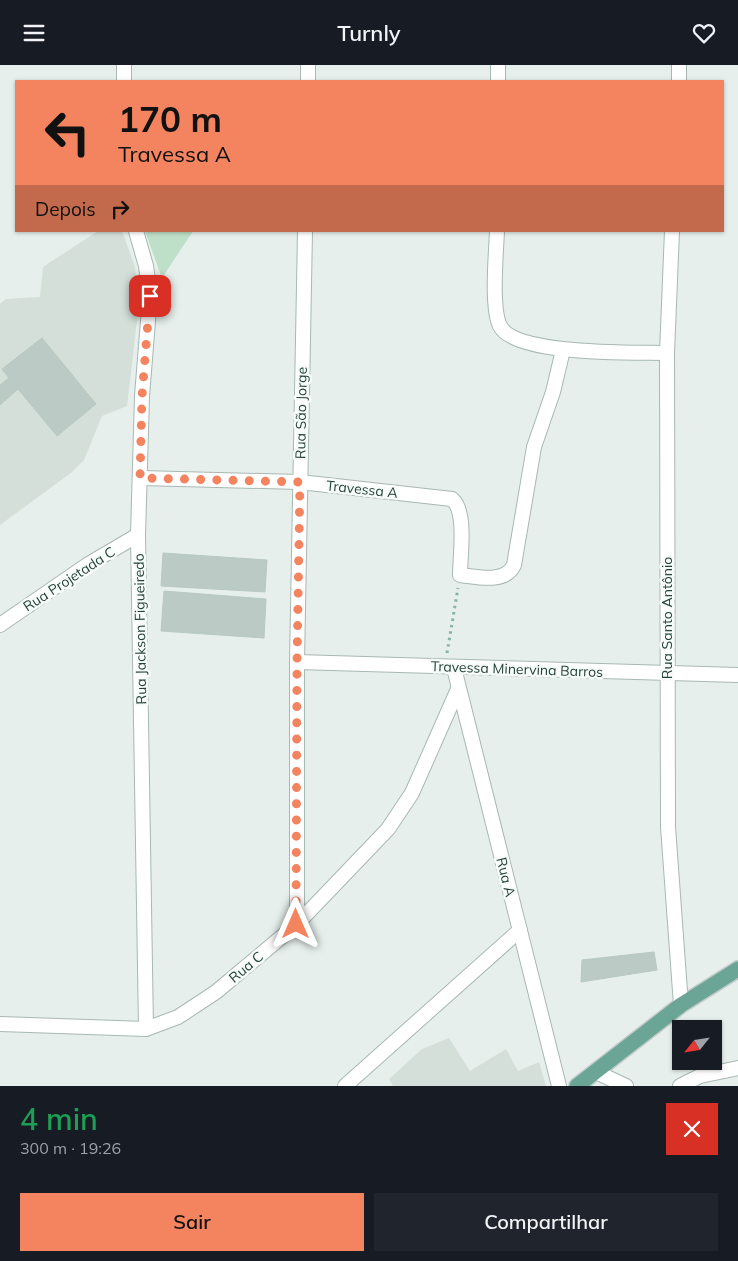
<!DOCTYPE html>
<html lang="pt">
<head>
<meta charset="utf-8">
<style>
	body { margin:0; font-family:Mulish,sans-serif; background:#20242c; color:#f1f3f6; height:100vh; display:flex; flex-direction:column; font-size:19px; white-space:nowrap }
	* { box-sizing:border-box; margin:0 }
	p { font-size:16px; color:#9ea1a6 }
	.icon { flex:none; width:28px; height:28px; fill:none; stroke:currentColor; stroke-width:2; stroke-linecap:round; stroke-linejoin:round }
	.map { position:relative; height:1021px; overflow:hidden }
	.panel { display:flex; flex-direction:column; background:#171b24; flex:1 }
	.panel>* { flex:none }
	.guide { position:absolute; left:15px; top:15px; width:709px; height:152px; border-radius:0px; box-shadow:0 1px 4px #0004; background:#f4845f; color:#111; overflow:hidden }
	.needle { width:32px; rotate:240deg }
	.fabs { position:absolute; left:672px; top:955px; display:grid; gap:10px }
	.fabs a { display:grid; place-items:center; width:50px; height:50px; border-radius:0px; background:#171b24; box-shadow:0 1px 4px #0004; font-size:25px }
	.pin { position:absolute; display:grid; place-items:center; width:42px; height:42px; color:#fff; margin:-21px; border-radius:10px; box-shadow:0 2px 8px #0006 }
	.me { position:absolute; width:55px; margin:-28px; rotate:0deg; stroke-linejoin:round; filter:drop-shadow(0 0 4px #0008) }
	.turn { display:flex; align-items:center; gap:18px; height:105px; padding:0 20px; font-size:22px }
	.turn .icon { width:65px; height:65px; stroke-width:2.5 }
	.turn b { display:block; font-size:35px; line-height:42px }
	.then { display:flex; align-items:center; height:48px; padding:0 20px; background:#0003; gap:10px; font-size:19px }
	.round { display:grid; place-items:center; flex:none; width:52px; height:52px; border-radius:0px; background:#20242c }
	.headline { display:flex; align-items:center; justify-content:space-between; height:85px; padding:0 20px }
	h1 { font-size:30px; font-weight:600; line-height:38px; color:#1e9e55 }
	.button { display:flex; gap:10px; margin-top:auto; padding:10px 20px }
	.button a { flex:1; height:58px; border-radius:0px; background:#f4845f; color:#111; font-size:20px; font-weight:600; line-height:58px; text-align:center }
	.button a+a { background:#20242c; color:#f1f3f6 }
	header { display:flex; justify-content:space-between; align-items:center; height:65px; padding:0 20px; background:#171b24; font-size:22px; font-weight:600 }
	.map>svg:first-child { display:block }
	.built { fill:#d4dfda }
	.green { fill:#bfe0c8 }
	.building { fill:#bbcac4; stroke:#b8c9c2 }
	.lines { fill:none; stroke-linecap:round; stroke-linejoin:round }
	.street-casing { stroke:#a8b8b2; stroke-width:16 }
	.primary-casing { stroke:#c2cac8; stroke-width:18 }
	.path { stroke:#86b3a5; stroke-width:3; stroke-dasharray:2.5 4; stroke-linecap:butt }
	.street { stroke:#fff; stroke-width:14 }
	.primary { stroke:#6aa596; stroke-width:15 }
	.route { stroke:#f4845f; stroke-width:9; stroke-dasharray:0 16.2 }
	.labels { text-anchor:middle; stroke-width:5; stroke-linejoin:round; paint-order:stroke }
	.street-label { font-size:14px; fill:#24423a; stroke:#f7fbf9 }
</style>
</head>
<body>
<header><svg class="icon" aria-label="menu" viewBox="0 0 24 24"><path d="M4 6h16M4 12h16M4 18h16"/></svg>Turnly<svg class="icon" aria-label="heart" viewBox="0 0 24 24"><path d="M12 20l-8-8c-3-5 5-10 8-4 3-6 11-1 8 4z"/></svg></header>
<div class="map">
<svg width="738" height="1021" viewBox="0 0 738 1021">
	<rect width="100%" height="100%" fill="#e6efeb"/>
	<!-- built -->
	<g class="built">
		<path d="M98 166H122L135 202 139 239 127 341 102 351 84 395 72 407 0 460V239L6 234 40 232 43 202Z"/>
		<path d="M449 973 470 1006 506 984 518 1006 539 997 546 1021H393L389 1014 422 984Z"/>
	</g>
	<!-- green -->
	<path class="green" d="M145 166H193L162 213Z"/>
	<!-- building -->
	<g class="building">
		<path d="M42 273 96 339 57 371 18 324 0 340V320L9 313 2 304Z"/>
		<path d="M163 488 267 495 265 527 161 521Z"/>
		<path d="M164 526 266 534 264 573 161 566Z"/>
		<path d="M654 887 657 905 581 917 582 895Z"/>
	</g>
	<g class="lines">
		<!-- street casing -->
		<g class="street-casing">
			<g id="street">
				<path d="M124 16V0"/>
				<path d="M308 16V0"/>
				<path d="M498 16V0"/>
				<path d="M679 16V0"/>
				<path d="M136 166 146 201 150 231 142 331 138 470 146 964"/>
				<path d="M497 166C496 189 491 243 500 261 515 291 636 287 667 288"/>
				<path d="M672 166 667 288 668 762 681 940"/>
				<path d="M140 413 300 417 452 434C467 446 460 491 460 510 478 512 505 519 514 500L534 382 553 327 563 285"/>
				<path d="M0 560 87 500 138 470"/>
				<path d="M297 597 738 610"/>
				<path d="M454 603 559 1021"/>
				<path d="M297 859V597L305 166"/>
				<path d="M0 959 146 964 178 952 216 927 297 859 388 764 412 728 458 624"/>
				<path d="M596 1007 626 1021"/>
				<path d="M345 1021 520 865"/>
				<path d="M680 1021 700 1011 738 1003"/>
			</g>
		</g>
		<!-- primary casing -->
		<g class="primary-casing">
			<path id="primary" d="M577 1021 681 940 738 904"/>
		</g>
		<!-- path -->
		<path class="path" d="M447 588 458 523"/>
		<!-- street -->
		<use href="#street" class="street"/>
		<!-- primary -->
		<use href="#primary" class="primary"/>
	</g>
	<g class="lines">
		<!-- route -->
		<path class="route" d="M150 231 142 331 140 413 300 417 297 597 296 859"/>
	</g>
	<g class="labels">
		<!-- street labels -->
		<g class="street-label">
			<text transform="translate(301 348) rotate(-89)" y="5">Rua São Jorge</text>
			<text transform="translate(362 424) rotate(6)" y="5">Travessa A</text>
			<text transform="translate(69 514) rotate(-33)" y="5">Rua Projetada C</text>
			<text transform="translate(667 553) rotate(-90)" y="5">Rua Santo Antônio</text>
			<text transform="translate(140 564) rotate(-91)" y="5">Rua Jackson Figueiredo</text>
			<text transform="translate(517 604) rotate(2)" y="5">Travessa Minervina Barros</text>
			<text transform="translate(506 812) rotate(76)" y="5">Rua A</text>
			<text transform="translate(246 902) rotate(-40)" y="5">Rua C</text>
		</g>
	</g>
</svg>
<div class="fabs">
<a><svg class="needle" viewBox="-14 -14 28 28"><path d="M0-13l5 13h-10z" fill="#e53935"/><path d="M0 13l5-13h-10z" fill="#9ea1a6"/></svg></a>
</div>
<div class="pin" style="left:150px;top:231px;background:#d93025"><svg class="icon" aria-label="arrive" viewBox="0 0 24 24"><path d="M6 21V4h12l-3 4 3 4H6"/></svg></div>
<svg class="me" style="left:296px;top:859px" viewBox="-20 -20 40 40"><path d="M0-17L14 15 0 8-14 15z" fill="#f4845f" stroke="#fff" stroke-width="4"/></svg>
<div class="guide">
<div class="turn"><svg class="icon" aria-label="left" viewBox="0 0 24 24"><path d="M17 20v-9H6M10 6l-5 5 5 5"/></svg><div><b>170 m</b>Travessa A</div></div>
<div class="then">Depois<svg class="icon" aria-label="right" viewBox="0 0 24 24"><path d="M7 20v-9h11M14 6l5 5-5 5"/></svg></div>
</div>
</div>
<section class="panel">
<div class="headline"><div><h1>4 min</h1><p>300 m · 19:26</p></div><a class="round" style="background:#d93025;color:#fff"><svg class="icon" aria-label="close" viewBox="0 0 24 24"><path d="M6 6l12 12M18 6L6 18"/></svg></a></div>
<div class="button"><a>Sair</a><a>Compartilhar</a></div>
</section>
</body>
</html>
